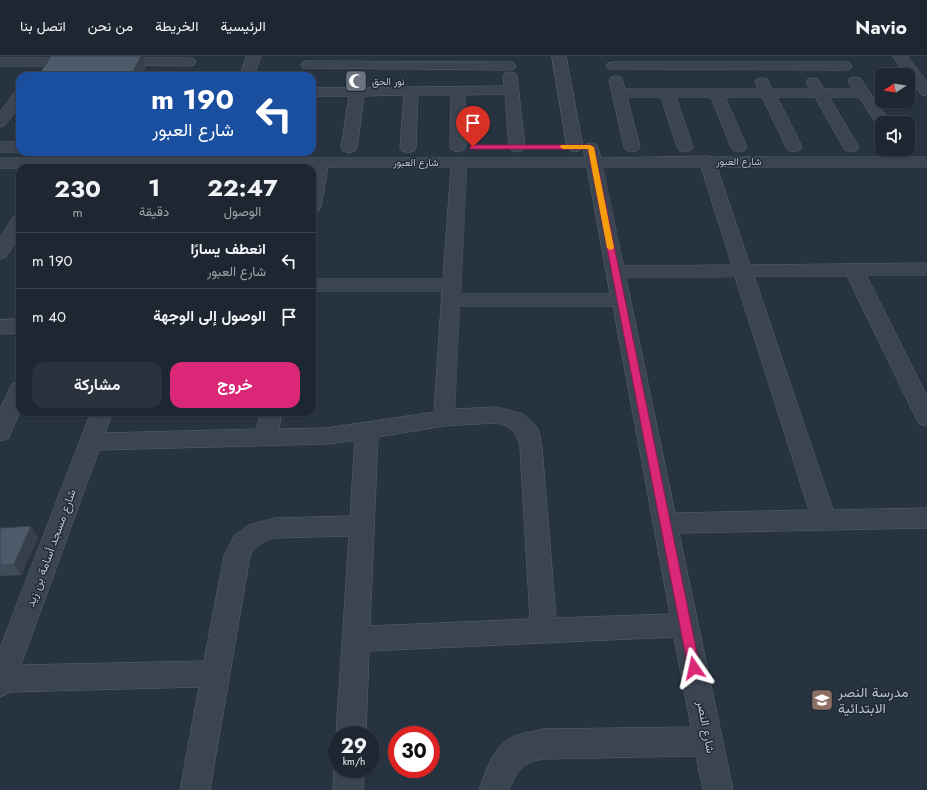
<!DOCTYPE html>
<html lang="ar">
<head>
<meta charset="utf-8">
<style>
	body { margin:0; font-family:Jost,Vazirmatn,sans-serif; background:#2a323d; color:#f1f3f6; direction:rtl; height:100vh; display:flex; flex-direction:column; font-size:15px; white-space:nowrap }
	* { box-sizing:border-box; margin:0 }
	p { font-size:13px; color:#a0a5ab }
	.icon { flex:none; width:22px; height:22px; fill:none; stroke:currentColor; stroke-width:2; stroke-linecap:round; stroke-linejoin:round }
	.map { position:relative; flex:1; overflow:hidden; direction:ltr }
	.panel { position:absolute; left:16px; top:108px; width:300px; height:252px; display:flex; flex-direction:column; background:#1d2631; border-radius:12px; box-shadow:0 1px 3px #0004,0 0 0 1px #3b434d; direction:rtl }
	.panel>* { flex:none }
	.guide { position:absolute; left:16px; top:16px; width:300px; height:84px; border-radius:12px; box-shadow:0 1px 3px #0004,0 0 0 1px #3b434d; direction:rtl; background:#1a4fa0; color:#fff; overflow:hidden }
	.needle { width:26px; rotate:258deg }
	.buttons { position:absolute; left:875px; top:12px; display:grid; gap:8px }
	.buttons a { display:grid; place-items:center; width:40px; height:40px; border-radius:8px; background:#1d2631; box-shadow:0 1px 3px #0004,0 0 0 1px #3b434d; font-size:20px }
	.speed { position:absolute; left:328px; top:670px; display:flex; gap:8px; font-size:20px; font-weight:700; text-align:center }
	.speed>* { display:grid; place-content:center; width:52px; height:52px; border-radius:50%; background:#1d2631; box-shadow:0 1px 3px #0004,0 0 0 1px #3b434d; line-height:1 }
	.speed small { font-size:10px; font-weight:400 }
	.speed .limit { border:6px solid #d22; background:#fff; color:#111 }
	.pin { position:absolute; display:grid; place-items:center; width:34px; height:34px; color:#fff; margin:-41px -17px; border-radius:50% 50% 50% 0; rotate:-45deg; box-shadow:0 0 4px #0007 }
	.pin .icon { rotate:45deg }
	.me { position:absolute; width:44px; margin:-22px; rotate:349deg; stroke-linejoin:round; filter:drop-shadow(0 0 3px #0008) }
	.turn { display:flex; align-items:center; gap:14px; height:84px; padding:0 16px; font-size:18px }
	.turn .icon { width:52px; height:52px; stroke-width:2.5 }
	.turn b { display:block; font-size:28px; line-height:34px }
	.eta { display:flex; justify-content:space-evenly; align-items:center; height:68px; text-align:center }
	.eta b { font-size:24px; font-weight:700; line-height:28px }
	.primary-button { display:flex; gap:8px; margin-top:auto; padding:8px 16px }
	.primary-button a { flex:1; height:46px; border-radius:12px; background:#db2777; color:#fff; font-size:16px; font-weight:700; line-height:46px; text-align:center }
	.primary-button a+a { background:#2a323d; color:#f1f3f6 }
	ul { padding:0; list-style:none }
	li { display:flex; align-items:center; gap:12px; height:56px; padding:0 16px; border-top:1px solid #3b434d }
	li div { flex:1 }
	li b { display:block; font-size:15px }
	li em { font-style:normal }
	header { display:flex; align-items:center; gap:24px; box-sizing:border-box; height:56px; padding:0 20px; background:#1d2631; border-bottom:1px solid #3b434d }
	header strong { font-size:19px }
	nav { display:flex; gap:22px; margin-inline-start:auto; font-size:14px }
	.map>svg:first-child { display:block }
	.lines { fill:none; stroke-linecap:round; stroke-linejoin:round }
	.street-casing { stroke:#59636e; stroke-width:1 }
	.street { fill:#3b4551; fill-rule:evenodd }
	.wall { fill:#424d5b }
	.shaded-wall { fill:#363f4a }
	.building { fill:#4d5a6a; stroke:#363f4a }
	.route { fill:#db2777; stroke:#8e194d }
	.slow { fill:#f59e0b }
	.labels { text-anchor:middle; stroke-width:3; stroke-linejoin:round; paint-order:stroke }
	.far-poi-label { font-size:10px; fill:#b8c0cb; stroke:#202a37; text-anchor:start }
	.far-street-label { font-size:10px; fill:#b8c0cb; stroke:#202a37 }
	.street-label { font-size:12px; fill:#b8c0cb; stroke:#202a37 }
	.near-poi-label { font-size:14px; fill:#b8c0cb; stroke:#202a37; text-anchor:start }
</style>
</head>
<body>
<header>
<strong>Navio</strong>
<nav><a>الرئيسية</a><a>الخريطة</a><a>من نحن</a><a>اتصل بنا</a></nav>
</header>
<div class="map">
<svg width="927" height="734" viewBox="0 0 927 734">
	<rect width="100%" height="100%" fill="#273341"/>
	<g class="lines">
		<!-- street casing -->
		<g class="street-casing">
			<g id="street">
				<path d="M247 0H261L254 20H240Z"/>
				<path d="M552 0H566L583 91 581 94 575 96 569 94 567 91Z"/>
				<path d="M893 0H907L927 26V40L922 39Z"/>
				<path d="M0 2H77L82 3 84 6 82 9 77 10H0Z"/>
				<path d="M115 2H189L194 3 196 6 194 9 189 10 110 9 108 6 110 3Z"/>
				<path d="M308 5 509 6 514 7 516 10 514 13 509 14 303 12 301 9 303 6Z"/>
				<path d="M613 6H845L850 7 852 10 850 13 845 14 608 13 606 10 608 7Z"/>
				<path d="M510 16 515 17 517 20 525 91 523 94 517 96 511 94 509 91 505 38 465 39 466 91 464 94 458 96 452 94 450 91 451 39H418L416 92 414 95 408 97 402 95 400 92 404 39 364 40 357 92 355 95 349 97 343 95 341 92 349 40H312V32L504 30 503 20 505 17Z"/>
				<path d="M616 20 621 21 625 33H758L755 26 757 23 762 22 767 23 772 33H810L806 26 808 23 813 22 818 23 824 33H853L848 25 850 22 855 21 860 22 891 67H882V71L878 70 859 41H829L859 91 857 94 851 96 845 94 843 91 815 41H777L802 91 800 94 794 96 788 94 786 91 762 41H725L747 91 745 94 739 96 733 94 731 91 711 41H676L693 91 691 94 685 96 679 94 677 91 661 41H627L640 91 638 94 632 96 626 94 624 91 609 24 611 21Z"/>
				<path d="M20 36V49L5 69 0 71V56L14 37Z"/>
				<rect x="0" y="86" width="20" height="10"/>
				<path d="M591 87 597 89 601 102 707 100 712 101H927V111H717L750 209 927 207V219H866L927 340V370L919 368 916 362 847 220H754L833 454 927 452V472L679 477 733 734H703L696 700 543 703C522 707 517 714 509 734H479C486 715 492 693 510 682 520 677 532 676 543 673L691 671 674 581 369 595 366 679H337V680L336 679 349 480 275 482C264 485 255 489 250 500L210 734H180L199 631 11 636 0 641V592L91 356H113L105 377 257 373 260 356H282L279 373 327 372 434 356 442 235H312V223H443L451 111H328L321 151 318 155 312 156V111L0 112V102H585L583 92 585 89ZM467 111H587L610 238H461ZM603 111H701L732 209 624 210ZM735 221 809 454 675 457 626 222ZM460 250H613L670 558 556 562 542 391 539 376 536 370 523 358 497 351 455 353ZM497 367C512 371 517 376 520 391L530 563 370 570 378 381 444 370ZM355 385 350 460 275 462 249 469 235 479 224 500 204 605 21 609 99 394 327 388Z"/>
				<path d="M20 159V179L6 201 0 203V182L14 160Z"/>
				<path d="M20 263V277L0 278V264Z"/>
				<path d="M20 325V356L8 383 0 385V353L12 328Z"/>
				<path d="M337 706V713H364L363 734H333L334 713Z"/>
			</g>
		</g>
		<!-- street -->
		<use href="#street" class="street"/>
	</g>
	<!-- wall -->
	<path class="wall" d="M0 472 38 481 21 519 0 520Z"/>
	<!-- shaded-wall -->
	<g class="shaded-wall">
		<path d="M141 0H143L146 12 142 20H131Z"/>
		<path d="M31 470 38 481 21 519 14 509Z"/>
	</g>
	<!-- building -->
	<g class="building">
		<path d="M51 0H141L131 20H38Z"/>
		<path d="M31 470 14 509H0V472Z"/>
	</g>
	<!-- route -->
	<path class="route" d="M473 89H590L594 91 700 612 698 616 694 618 690 616 688 612 588 93H470V90Z"/>
	<!-- slow -->
	<path class="slow" d="M561 89H590L594 91 614 192 613 193 610 194 607 192 588 93H563L560 91Z"/>
	<!-- icons -->
	<defs>
		<g id="mosque-square" transform="scale(1.15)"><rect x="-9" y="-9" width="18" height="18" rx="4" fill="#6b7280" stroke="#202a37"/><path d="M3.5-4.9A6 6 0 1 0 3.5 4.9A5 5 0 1 1 3.5-4.9Z" fill="#fff"/></g>
		<g id="school-square" transform="scale(1.15)"><rect x="-9" y="-9" width="18" height="18" rx="4" fill="#8d6e63" stroke="#202a37"/><path d="M0-5L7-2L0 1L-7-2ZM-4 1L0 2.5L4 1V4Q0 6-4 4Z" fill="#fff"/></g>
	</defs>
	<g fill-rule="evenodd">
		<use href="#mosque-square" x="356" y="25"/>
		<use href="#school-square" x="822" y="644"/>
	</g>
	<g class="labels">
		<!-- far-poi labels -->
		<g class="far-poi-label">
			<text x="372" y="29">نور الحق</text>
		</g>
		<!-- far-street labels -->
		<g class="far-street-label">
			<text x="739" y="109">شارع العبور</text>
			<text x="416" y="110">شارع العبور</text>
		</g>
		<!-- street labels -->
		<g class="street-label">
			<text transform="translate(51 492) rotate(-70)" y="4">شارع مسجد أسامة بن زيد</text>
			<text transform="translate(706 671) rotate(79)" y="4">شارع النصر</text>
		</g>
		<!-- near-poi labels -->
		<g class="near-poi-label">
			<text x="838" y="641">مدرسة النصر<tspan x="838" dy="16">الابتدائية</tspan></text>
		</g>
	</g>
</svg>
<div class="buttons">
<a><svg class="needle" viewBox="-14 -14 28 28"><path d="M0-13l5 13h-10z" fill="#e53935"/><path d="M0 13l5-13h-10z" fill="#a0a5ab"/></svg></a>
<a><svg class="icon" aria-label="sound" viewBox="0 0 24 24"><path d="M4 9h4l5-4v14l-5-4H4zM17 9q2 3 0 6"/></svg></a>
</div>
<div class="speed"><div>29<small>km/h</small></div><div class="limit">30</div></div>
<div class="pin" style="left:473px;top:91px;background:#d93025"><svg class="icon" aria-label="arrive" viewBox="0 0 24 24"><path d="M6 21V4h12l-3 4 3 4H6"/></svg></div>
<svg class="me" style="left:694px;top:612px" viewBox="-20 -20 40 40"><path d="M0-17L14 15 0 8-14 15z" fill="#db2777" stroke="#fff" stroke-width="4"/></svg>
<div class="guide">
<div class="turn"><svg class="icon" aria-label="left" viewBox="0 0 24 24"><path d="M17 20v-9H6M10 6l-5 5 5 5"/></svg><div><b>190 m</b>شارع العبور</div></div>
</div>
<section class="panel">
<div class="eta">
<div><b>22:47</b><p>الوصول</p></div>
<div><b>1</b><p>دقيقة</p></div>
<div><b>230</b><p>m</p></div>
</div>
<ul>
<li><svg class="icon" aria-label="left" viewBox="0 0 24 24"><path d="M17 20v-9H6M10 6l-5 5 5 5"/></svg><div><b>انعطف يسارًا</b><p>شارع العبور</p></div><em>190 m</em></li>
<li><svg class="icon" aria-label="arrive" viewBox="0 0 24 24"><path d="M6 21V4h12l-3 4 3 4H6"/></svg><div><b>الوصول إلى الوجهة</b></div><em>40 m</em></li>
</ul>
<div class="primary-button"><a>خروج</a><a>مشاركة</a></div>
</section>
</div>
</body>
</html>
